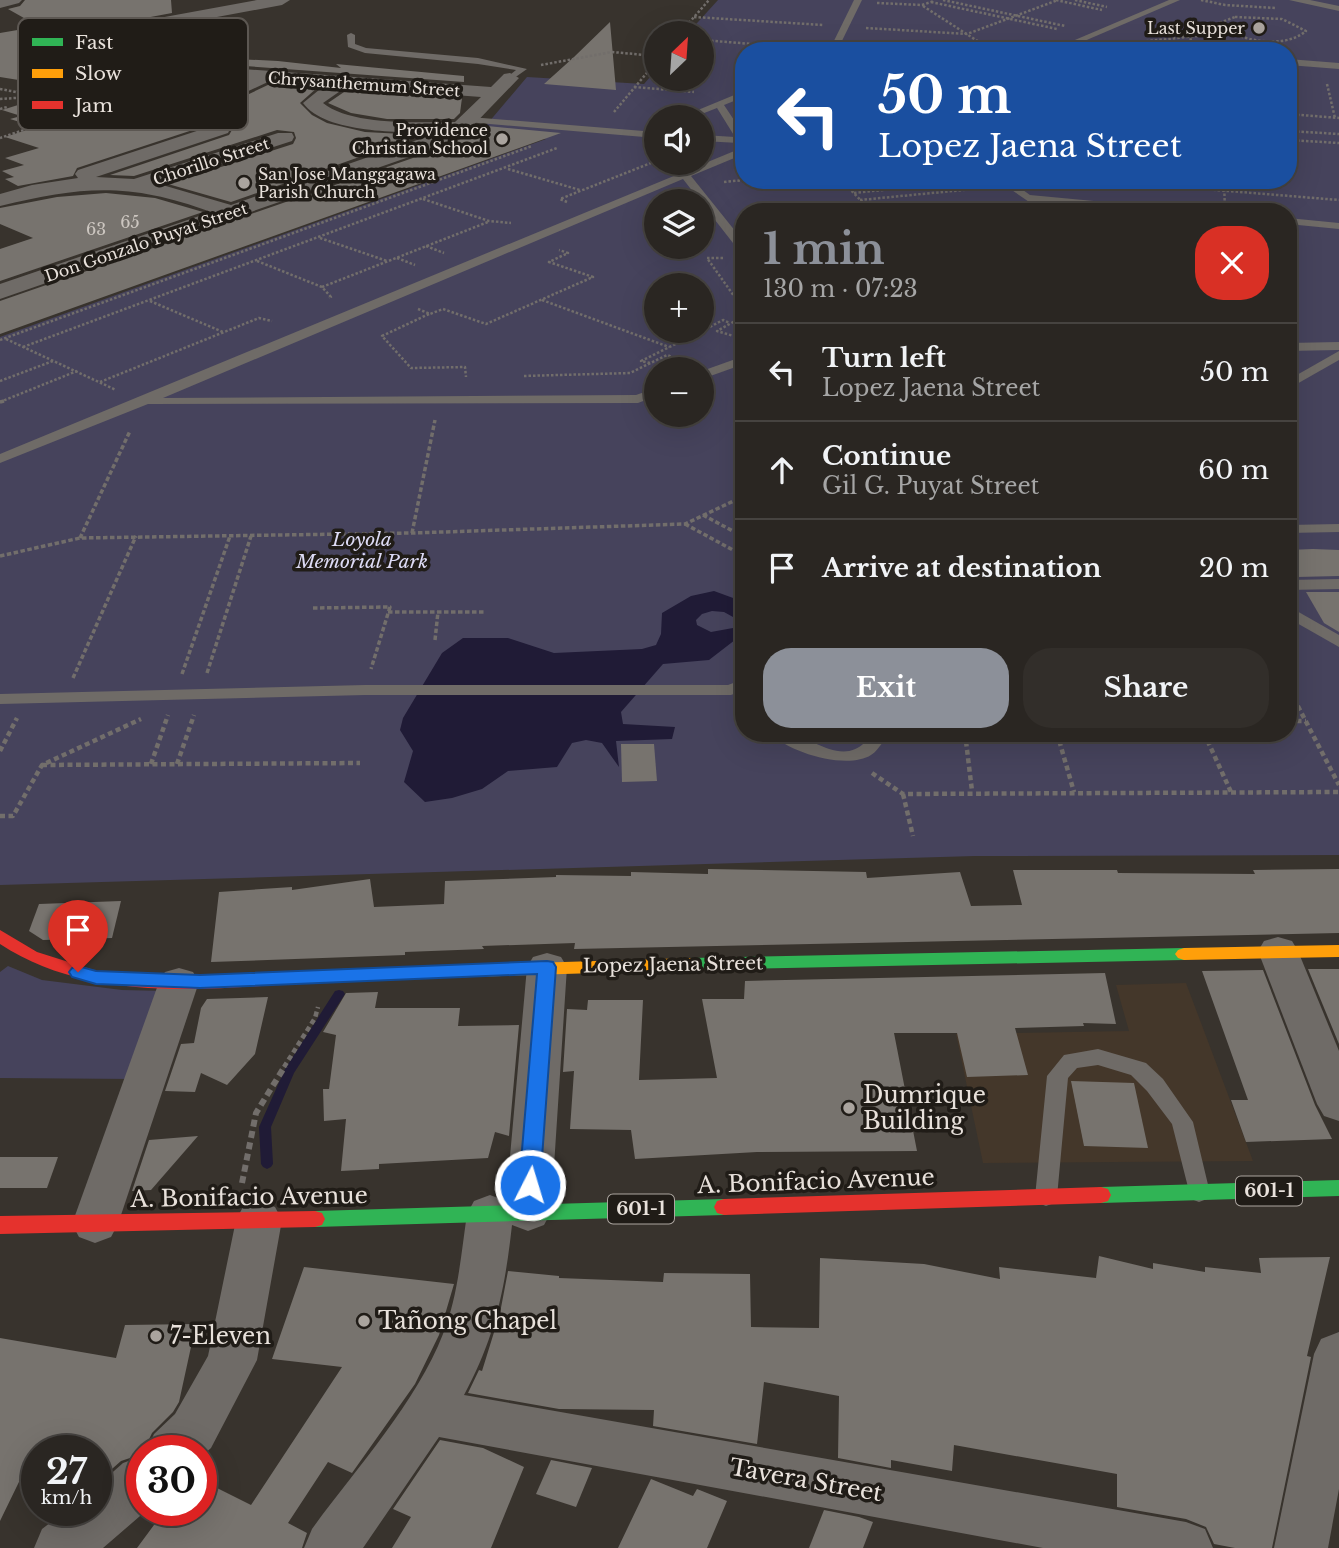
<!DOCTYPE html>
<html lang="en">
<head>
<meta charset="utf-8">
<style>
	body { margin:0; font-family:"Libre Baskerville",serif; background:#322e2a; color:#f1f3f6; height:100vh; display:flex; flex-direction:column; font-size:26px; white-space:nowrap }
	* { box-sizing:border-box; margin:0 }
	p { font-size:23px; color:#a5a5a5 }
	.icon { flex:none; width:38px; height:38px; fill:none; stroke:currentColor; stroke-width:2; stroke-linecap:round; stroke-linejoin:round }
	.map { position:relative; flex:1; overflow:hidden }
	.drawer { position:absolute; left:735px; top:203px; width:562px; height:539px; display:flex; flex-direction:column; background:#2a2622; border-radius:28px; box-shadow:0 7px 28px #0002,0 0 0 2px #464340 }
	.drawer>* { flex:none }
	.top-card { position:absolute; left:735px; top:42px; width:562px; height:147px; border-radius:28px; box-shadow:0 7px 28px #0002,0 0 0 2px #464340; background:#1a4fa0; color:#fff; overflow:hidden }
	.needle { width:46px; rotate:25deg }
	.tools { position:absolute; left:644px; top:21px; display:grid; gap:14px }
	.tools a { display:grid; place-items:center; width:70px; height:70px; border-radius:50%; background:#2a2622; box-shadow:0 7px 28px #0002,0 0 0 2px #464340; font-size:35px }
	.speed { position:absolute; left:21px; top:1435px; display:flex; gap:14px; font-size:35px; font-weight:700; text-align:center }
	.speed>* { display:grid; place-content:center; width:91px; height:91px; border-radius:50%; background:#2a2622; box-shadow:0 7px 28px #0002,0 0 0 2px #464340; line-height:1 }
	.speed small { font-size:18px; font-weight:400 }
	.speed .limit { border:10px solid #d22; background:#fff; color:#111 }
	.pin { position:absolute; display:grid; place-items:center; width:60px; height:60px; color:#fff; margin:-72px -30px; border-radius:50% 50% 50% 0; rotate:-45deg; box-shadow:0 0 7px #0007 }
	.pin .icon { rotate:45deg }
	.me { position:absolute; width:77px; margin:-38px; rotate:5deg; stroke-linejoin:round; filter:drop-shadow(0 0 5px #0008) }
	.turn { display:flex; align-items:center; gap:24px; height:147px; padding:0 28px; font-size:32px }
	.turn .icon { width:91px; height:91px; stroke-width:2.5 }
	.turn b { display:block; font-size:49px; line-height:60px }
	.round { display:grid; place-items:center; flex:none; width:74px; height:74px; border-radius:28px; background:#322e2a }
	.headline { display:flex; align-items:center; justify-content:space-between; height:119px; padding:0 28px }
	h1 { font-size:42px; font-weight:700; line-height:52px; color:#8c9099 }
	.button { display:flex; gap:14px; margin-top:auto; padding:14px 28px }
	.button a { flex:1; height:80px; border-radius:28px; background:#8c9099; color:#fff; font-size:28px; font-weight:700; line-height:80px; text-align:center }
	.button a+a { background:#322e2a; color:#f1f3f6 }
	ul { padding:0; list-style:none }
	li { display:flex; align-items:center; gap:21px; height:98px; padding:0 28px; border-top:2px solid #464340 }
	li div { flex:1 }
	li b { display:block; font-size:26px }
	li em { font-style:normal }
	.map>svg:first-child { display:block }
	.built { fill:#44372a }
	.green { fill:#46435c; fill-rule:evenodd }
	.water { fill:#201b36; fill-rule:evenodd }
	.lines { fill:none; stroke-linecap:round; stroke-linejoin:round }
	.stream { fill:#201b36; fill-rule:evenodd }
	.building { fill:#77736e }
	.path-far3 { stroke:#726e6b; stroke-width:2.5; stroke-dasharray:2.5 2; stroke-linecap:butt }
	.path-far2 { stroke:#726e6b; stroke-width:3.5; stroke-dasharray:4.5 2.5; stroke-linecap:butt }
	.path-far1 { stroke:#726e6b; stroke-width:4.5; stroke-dasharray:5 3.5; stroke-linecap:butt }
	.path { stroke:#726e6b; stroke-width:6; stroke-dasharray:7 4.5; stroke-linecap:butt }
	.lane { fill:#6f6b67; fill-rule:evenodd }
	.street { fill:#6f6b67; fill-rule:evenodd }
	.fast { fill:#30b455; fill-rule:evenodd }
	.slow { fill:#ff9f0a; fill-rule:evenodd }
	.jam { fill:#e5322d; fill-rule:evenodd }
	.route { fill:#1a73e8; stroke:#114b97; stroke-width:2 }
	.poi-dot { fill:#aaa49e; stroke:#201c17; stroke-width:2.5 }
	.labels { text-anchor:middle; stroke-width:7; stroke-linejoin:round; paint-order:stroke }
	.far-poi-label { font-size:16px; fill:#e8e1db; stroke:#201c17; text-anchor:end }
	.far-street-label { font-size:16px; fill:#e8e1db; stroke:#201c17 }
	.number-label { font-size:16px; fill:#ccc6c0 }
	.shield { fill:#201c17; stroke:#aca6a0; stroke-width:2 }
	.shield-label { font-size:18px; font-weight:bold; fill:#e8e1db }
	.park-label { font-size:19px; font-style:italic; fill:#dddbf5; stroke:#201c17 }
	.street-label { font-size:19px; fill:#e8e1db; stroke:#201c17 }
	.near-poi-label { font-size:23px; fill:#e8e1db; stroke:#201c17; text-anchor:start }
	.near-street-label { font-size:23px; fill:#e8e1db; stroke:#201c17 }
	.key { fill:#201c17; stroke:#5c5752; stroke-width:2 }
	.key-label { font-size:19px; fill:#e8e1db }
</style>
</head>
<body>
<div class="map">
<svg width="1339" height="1548" viewBox="0 0 1339 1548">
	<rect width="100%" height="100%" fill="#38332d"/>
	<!-- built -->
	<path class="built" d="M1186 983 1253 1161 983 1163 956 1034 1129 1031 1116 985Z"/>
	<!-- green -->
	<g class="green">
		<path d="M718 0H1339V855L975 856 0 885V337L546 139 483 129 527 77 644 84 656 70V79H702V33H688ZM744 51H1288V180H744ZM656 117H702V163H656ZM656 201H702V247H656ZM744 212H1288V733H744ZM656 285H702V331H656ZM656 369H702V415H656Z"/>
		<path d="M8 966 42 980 122 990 166 991 136 1079 0 1078V972Z"/>
	</g>
	<!-- water -->
	<path class="water" d="M714 591 744 602V633L709 660 663 664 621 712 623 724 675 727 672 739 616 741 619 767 602 743 586 740 572 743 557 767 508 771 482 789 452 798 425 802 404 782 413 751 400 730 403 718 442 653 463 638H508L554 653 642 649 656 645 661 634 662 613 691 596ZM712 611 724 612 733 617 735 622 733 628 711 632 697 625 696 620 702 614Z"/>
	<g class="lines">
		<!-- stream -->
		<path class="stream" d="M339 990 343 991 345 994 294 1073 271 1127 273 1164 271 1167 267 1169 263 1167 261 1164 259 1127 285 1069 335 991Z"/>
	</g>
	<!-- building -->
	<g class="building">
		<path d="M25 0H171L172 13 54 35 8 9 20 6Z"/>
		<path d="M610 22 616 90 544 84 574 57Z"/>
		<path d="M35 27 36 44 50 51 73 46 133 51V54L278 61 341 68 336 64 464 76V82L189 62 64 67 52 74 58 82 95 84 189 78 236 82 204 93 185 94 161 90 148 97 153 105 175 111H202L232 102 270 84 318 87 300 103 312 115 327 123 365 132 422 135 231 202 168 184 293 144 296 138 294 132 277 130 134 176 110 175 229 135 232 130 230 124 220 121 77 168 73 176 18 186 5 179 14 177 2 171 24 165 5 158 39 148 5 137 36 127 10 119 21 116 2 110 47 96 16 91 37 83 0 77V33Z"/>
		<path d="M347 90 462 98 460 113 454 119H387L351 113 328 103Z"/>
		<path d="M477 125 561 133 0 334V301L436 150 465 137Z"/>
		<path d="M106 193 155 198 203 212 0 281V249L33 238 0 224V208L57 197Z"/>
		<path d="M1313 549 1339 550V576L1297 577 1288 561V550Z"/>
		<path d="M1306 592H1339V632L1324 623Z"/>
		<path d="M621 744H654L657 781 622 782Z"/>
		<path d="M708 869 866 872 867 878 960 872 971 906 1022 905 1013 870H1117L1118 873 1255 874 1253 870 1339 869V933L574 949 575 943 482 946 484 949 405 952V955L211 962 219 892 292 887V890L370 879 374 907 444 904 445 881 556 877V875L631 876V872L708 874Z"/>
		<path d="M121 901 112 938 43 940 29 931 39 904Z"/>
		<path d="M1308 969H1339V1044Z"/>
		<path d="M1263 970 1315 1105 1332 1139 1246 1142 1231 1100H1248L1202 971Z"/>
		<path d="M1105 973 1116 1024 1083 1023 1084 1026 1015 1028 1028 1075 967 1077 957 1033H894L917 1151 757 1152 635 1159 631 1130 570 1129 574 1071 563 1072 567 1009 587 1010 588 1000H643L639 1080 717 1078 702 999H744L745 981Z"/>
		<path d="M378 992 375 1008H460L458 1026 519 1025 509 1136 495 1132 488 1158 379 1164V1169L341 1171 346 1119 324 1121 323 1089H329L336 1035 323 1032 346 993Z"/>
		<path d="M268 997 255 1054 227 1085 201 1073 195 1092 165 1091 181 1044 194 1043 201 1008 207 999Z"/>
		<path d="M1071 1081 1134 1083 1148 1148 1084 1146Z"/>
		<path d="M198 1136 151 1190 132 1191 149 1140Z"/>
		<path d="M0 1157H58L47 1188H0Z"/>
		<path d="M1099 1256 1153 1269V1263L1205 1272V1267L1261 1273 1259 1258 1330 1257 1307 1356 1311 1357 1272 1548H1235L1214 1544 1206 1527 1186 1519 1117 1507V1474L954 1445 952 1471 891 1460V1468L838 1458 839 1396 764 1382 757 1444 653 1426 654 1410 559 1409 468 1393 479 1370 482 1371 500 1313 508 1271 559 1276V1278L663 1282 664 1273 750 1274 751 1327 819 1328 820 1258 924 1264 1000 1279 999 1267 1096 1278Z"/>
		<path d="M304 1267 454 1284 439 1335 415 1384 352 1473 328 1462 288 1523 307 1533 302 1548H137L165 1510H201V1480L251 1505 342 1367 272 1359Z"/>
		<path d="M196 1324 179 1402 173 1412 152 1433 142 1454 121 1461 96 1483V1451H34L0 1521V1338L116 1358 125 1325Z"/>
		<path d="M440 1440 483 1448 524 1467 491 1548H392L411 1517 393 1509Z"/>
		<path d="M551 1460 592 1468 576 1507 536 1494Z"/>
		<path d="M651 1479 693 1496 697 1489 727 1501 707 1548H618Z"/>
		<path d="M824 1510 859 1517 873 1522 863 1548H809Z"/>
	</g>
	<g class="lines">
		<!-- path-far3 -->
		<g class="path-far3">
			<path d="M943 0 1065 26"/>
			<path d="M1056 0 1102 10"/>
			<path d="M1075 0 1107 7"/>
			<path d="M1201 0 1225 5 1276 8"/>
			<path d="M931 2 1057 29"/>
			<path d="M877 3 922 5 934 1"/>
			<path d="M923 6 993 51"/>
			<path d="M694 17 823 25"/>
			<path d="M1235 17 1282 19 1306 31C1283 50 1243 40 1219 28V23Z"/>
			<path d="M866 28 967 34 1058 0"/>
			<path d="M1156 30 1190 37 1194 51"/>
			<path d="M680 33 709 0"/>
			<path d="M702 40 815 49"/>
			<path d="M1128 43 1227 33"/>
			<path d="M541 65 612 52 656 56"/>
			<path d="M1327 84 1335 118"/>
			<path d="M634 87 694 92"/>
			<path d="M0 89 86 105V109L0 138"/>
			<path d="M0 99 30 97"/>
			<path d="M0 109 7 107"/>
			<path d="M614 112 656 62"/>
			<path d="M1288 114 1339 118"/>
			<path d="M1288 131 1339 134"/>
			<path d="M1288 140 1339 143"/>
			<path d="M508 169 580 190"/>
			<path d="M824 180 843 182 872 212"/>
			<path d="M1092 180 1339 200"/>
			<path d="M1224 180 1225 212"/>
			<path d="M724 182 744 180"/>
			<path d="M854 193 978 180"/>
			<path d="M423 199 489 221 511 223"/>
			<path d="M860 200 984 188"/>
			<path d="M567 202 560 199 656 161"/>
			<path d="M320 238 387 261"/>
			<path d="M426 246 444 253"/>
			<path d="M397 258 415 265"/>
			<path d="M723 258H707L744 310"/>
			<path d="M257 261 322 287 331 297 329 298"/>
			<path d="M322 287 488 222"/>
			<path d="M542 300 669 347"/>
			<path d="M150 301 223 332"/>
			<path d="M418 309 430 314 443 309 486 324 593 277 549 262 568 253 559 250"/>
			<path d="M429 314 382 336 411 368 465 367 466 377"/>
			<path d="M702 331 723 320 730 323"/>
			<path d="M740 338 717 331 744 316"/>
			<path d="M6 339 116 390"/>
			<path d="M0 340 532 146"/>
			<path d="M23 347 557 148"/>
			<path d="M650 363 641 361 702 331"/>
			<path d="M524 376 630 373 667 355 688 363"/>
			<path d="M0 381 53 361"/>
			<path d="M100 382 259 318 272 321"/>
			<path d="M0 402 77 371"/>
		</g>
		<!-- path-far2 -->
		<g class="path-far2">
			<path d="M0 402 4 401"/>
			<path d="M703 515 744 537"/>
			<path d="M685 524 744 556"/>
			<path d="M412 533 435 420"/>
			<path d="M80 538 130 431"/>
			<path d="M0 556 80 538 412 533 685 524 744 496"/>
			<path d="M313 608 390 607 371 669"/>
			<path d="M388 612H486"/>
			<path d="M435 640 438 612"/>
			<path d="M207 673 251 536"/>
			<path d="M182 674 230 536"/>
			<path d="M73 678 136 536"/>
			<path d="M1288 687 1291 693"/>
		</g>
		<!-- path-far1 -->
		<g class="path-far1">
			<path d="M1290 691 1339 785"/>
			<path d="M1288 721H1306"/>
			<path d="M965 733 972 791"/>
			<path d="M1057 733 1074 792"/>
			<path d="M1204 733 1231 792"/>
			<path d="M0 751 17 718"/>
			<path d="M151 764 168 715"/>
			<path d="M177 764 194 715"/>
			<path d="M42 765 360 763"/>
			<path d="M872 773 903 794 1339 792"/>
			<path d="M903 794 913 836"/>
			<path d="M0 816H13L42 765 141 719"/>
			<path d="M284 1067 315 1018 318 1007"/>
		</g>
		<!-- path -->
		<path class="path" d="M242 1183 256 1113 285 1066"/>
		<!-- lane -->
		<g class="lane">
			<path d="M854 0H862L837 51H829Z"/>
			<path d="M1169 0H1180L1061 51H1049Z"/>
			<path d="M1289 0H1310L1339 6V11Z"/>
			<path d="M351 33 355 35V44L366 48 478 58 527 69 510 81 506 78 516 70 478 64 365 53 348 47 347 35Z"/>
			<path d="M1288 59 1339 63V69L1288 65Z"/>
			<path d="M744 91V97L724 105 744 135V146L739 143 702 141V135L735 137 717 108 694 117H681Z"/>
			<path d="M470 117 656 132V138L467 122 465 120Z"/>
			<path d="M744 147V154L691 176 744 242V253L740 252 683 179 163 398 636 395 656 388V396L638 403 148 404 0 463V454Z"/>
			<path d="M997 180H1009L1030 195 1179 209 1184 212H1143L1041 202 1043 205 1038 208Z"/>
			<path d="M1288 218 1339 223V229L1288 224Z"/>
			<path d="M1339 342V350L1288 351V343Z"/>
			<path d="M1339 351V360L1288 389V380Z"/>
			<path d="M744 356V364L702 379V371Z"/>
			<path d="M1339 524V532L1288 533V525Z"/>
			<path d="M1339 579V589L1288 590V580Z"/>
			<path d="M1288 606 1339 635V647L1288 618Z"/>
			<path d="M744 679V690L731 695H365L0 704V694L365 685H728Z"/>
			<path d="M771 733C776 733 782 732 788 733 811 737 842 766 865 742L864 733H881L883 742C879 747 876 752 871 755 848 770 788 753 771 733Z"/>
			<path d="M1098 1049 1146 1063 1163 1079 1193 1122 1210 1193 1207 1199 1199 1202 1191 1199 1172 1124 1147 1091 1131 1075 1098 1065 1077 1068 1068 1078 1057 1197 1054 1203 1046 1206 1038 1203 1035 1197 1047 1076 1064 1055Z"/>
		</g>
		<!-- street -->
		<g class="street">
			<path d="M0 0H22L19 3 0 8Z"/>
			<path d="M257 0H290L282 5 50 48 42 43 50 38Z"/>
			<path d="M189 65 491 87 504 74 510 73 519 78 464 135 435 148 0 299V284L211 212C130 182 82 186 0 206V194L32 185 78 178 75 174 78 170 221 123 228 125 230 129 228 133 96 177 134 179 278 133H292L294 137 292 141 159 184 231 205 437 133C401 132 326 134 303 103L325 85 270 81 231 99 201 108H175L154 102 151 98 160 93C197 102 213 94 247 80L189 75 95 81 58 79 55 75 64 70ZM346 87 481 97 455 122C420 122 351 126 323 103Z"/>
			<path d="M1278 937 1292 941 1298 951 1339 1051V1121L1324 1116 1317 1104 1258 951 1264 941Z"/>
			<path d="M547 953 561 957 567 967 551 1212 544 1225 528 1231 512 1225C505 1289 495 1338 464 1395L1186 1522 1205 1529 1213 1548H1043L439 1437 363 1548H304L312 1529C354 1471 417 1402 443 1334 458 1296 461 1255 467 1214L474 1201 490 1195 506 1201 527 967 533 957Z"/>
			<path d="M179 968 193 972 199 982 118 1224 111 1237 95 1243 79 1237 72 1224 159 982 165 972Z"/>
			<path d="M259 1201 275 1207 282 1220 257 1360 211 1448 201 1457V1451H146L154 1434 175 1414 208 1356 236 1220 243 1207Z"/>
			<path d="M1339 1332V1489L1328 1548H1274L1314 1354 1321 1339Z"/>
			<path d="M142 1456V1510H147L103 1548H34L42 1529 67 1510H96V1487L123 1463Z"/>
		</g>
		<!-- fast -->
		<g class="fast">
			<path d="M1184 948 1190 950 1193 954 1190 958 1184 960 691 970 685 968 682 964 685 960 691 958Z"/>
			<path d="M1339 1180V1196L1101 1203 1094 1201 1091 1195 1094 1189 1101 1187Z"/>
			<path d="M724 1199 731 1201 734 1207 731 1213 724 1215 315 1227 308 1225 305 1219 308 1213 315 1211Z"/>
		</g>
		<!-- slow -->
		<g class="slow">
			<path d="M1339 945V957L1184 960 1178 958 1175 954 1178 950 1184 948Z"/>
			<path d="M691 958 697 960 700 964 697 968 691 970 341 981 335 979 332 975 335 971 341 969Z"/>
		</g>
		<!-- jam -->
		<g class="jam">
			<path d="M0 930 37 952 97 971 179 976 341 969 347 971 350 975 347 979 341 981C229 986 99 1009 0 944Z"/>
			<path d="M1101 1187 1108 1189 1111 1195 1108 1201 1101 1203 724 1215 717 1213 714 1207 717 1201 724 1199Z"/>
			<path d="M315 1211 322 1213 325 1219 322 1225 315 1227 0 1234V1216Z"/>
		</g>
	</g>
	<!-- route -->
	<path class="route" d="M547 961 553 962 556 967 540 1185 537 1191 530 1193 522 1191 519 1185 537 974 200 988 96 984 72 977 69 972 72 968 78 966 96 971 200 975Z"/>
	<!-- markers -->
	<g class="poi-dot">
		<circle cx="1259" cy="28" r="7"/>
		<circle cx="502" cy="139" r="7"/>
		<circle cx="244" cy="183" r="7"/>
		<circle cx="849" cy="1108" r="7"/>
		<circle cx="364" cy="1321" r="7"/>
		<circle cx="156" cy="1336" r="7"/>
	</g>
	<g class="labels">
		<!-- far-poi labels -->
		<g class="far-poi-label">
			<text x="1245" y="34">Last Supper</text>
			<text x="488" y="136">Providence<tspan x="488" dy="18">Christian School</tspan></text>
			<text x="258" y="180" text-anchor="start">San Jose Manggagawa<tspan x="258" dy="18">Parish Church</tspan></text>
		</g>
		<!-- far-street labels -->
		<g class="far-street-label">
			<text transform="translate(364 84) rotate(4)" y="6">Chrysanthemum Street</text>
			<text transform="translate(211 161) rotate(-18)" y="6">Chorillo Street</text>
			<text transform="translate(146 242) rotate(-19)" y="6">Don Gonzalo Puyat Street</text>
		</g>
		<!-- number labels -->
		<g class="number-label">
			<text x="130" y="228">65</text>
			<text x="96" y="235">63</text>
		</g>
		<!-- shield labels -->
		<g class="shield">
			<rect x="1236" y="1176.5" width="66" height="29" rx="5"/>
			<rect x="608" y="1194.5" width="66" height="29" rx="5"/>
		</g>
		<g class="shield-label">
			<text x="1269" y="1197">601-1</text>
			<text x="641" y="1215">601-1</text>
		</g>
		<!-- park labels -->
		<g class="park-label">
			<text x="362" y="546">Loyola<tspan x="362" dy="22">Memorial Park</tspan></text>
		</g>
		<!-- street labels -->
		<g class="street-label">
			<text transform="translate(673 964) rotate(-1)" y="7">Lopez Jaena Street</text>
		</g>
		<!-- near-poi labels -->
		<g class="near-poi-label">
			<text x="863" y="1103">Dumrique<tspan x="863" dy="26">Building</tspan></text>
			<text x="378" y="1329">Tañong Chapel</text>
			<text x="170" y="1344">7-Eleven</text>
		</g>
		<!-- near-street labels -->
		<g class="near-street-label">
			<text transform="translate(816 1181) rotate(-2)" y="8">A. Bonifacio Avenue</text>
			<text transform="translate(249 1197) rotate(-1)" y="8">A. Bonifacio Avenue</text>
			<text transform="translate(806 1480) rotate(10)" y="8">Tavera Street</text>
		</g>
	</g>
	<!-- legend -->
	<rect x="18" y="18" width="230" height="112" rx="10" class="key"/>
	<rect x="32" y="38" width="31" height="8" fill="#30b455"/>
	<rect x="32" y="69" width="31" height="9" fill="#ff9f0a"/>
	<rect x="32" y="101" width="31" height="8" fill="#e5322d"/>
	<g class="key-label">
		<text x="75" y="49">Fast</text>
		<text x="75" y="80">Slow</text>
		<text x="75" y="112">Jam</text>
	</g>
</svg>
<div class="tools">
<a><svg class="needle" viewBox="-14 -14 28 28"><path d="M0-13l5 13h-10z" fill="#e53935"/><path d="M0 13l5-13h-10z" fill="#a5a5a5"/></svg></a>
<a><svg class="icon" aria-label="sound" viewBox="0 0 24 24"><path d="M4 9h4l5-4v14l-5-4H4zM17 9q2 3 0 6"/></svg></a>
<a><svg class="icon" aria-label="layers" viewBox="0 0 24 24"><path d="M12 4l9 5-9 5-9-5zM3 14l9 5 9-5"/></svg></a>
<a>+</a>
<a>−</a>
</div>
<div class="speed"><div>27<small>km/h</small></div><div class="limit">30</div></div>
<div class="pin" style="left:78px;top:972px;background:#d93025"><svg class="icon" aria-label="arrive" viewBox="0 0 24 24"><path d="M6 21V4h12l-3 4 3 4H6"/></svg></div>
<svg class="me" style="left:530px;top:1185px" viewBox="-20 -20 40 40"><circle r="17" fill="#1a73e8" stroke="#fff" stroke-width="3"/><path d="M0-11L8 9 0 5-8 9z" fill="#fff"/></svg>
<div class="top-card">
<div class="turn"><svg class="icon" aria-label="left" viewBox="0 0 24 24"><path d="M17 20v-9H6M10 6l-5 5 5 5"/></svg><div><b>50 m</b>Lopez Jaena Street</div></div>
</div>
<section class="drawer">
<div class="headline"><div><h1>1 min</h1><p>130 m · 07:23</p></div><a class="round" style="background:#d93025;color:#fff"><svg class="icon" aria-label="close" viewBox="0 0 24 24"><path d="M6 6l12 12M18 6L6 18"/></svg></a></div>
<ul>
<li><svg class="icon" aria-label="left" viewBox="0 0 24 24"><path d="M17 20v-9H6M10 6l-5 5 5 5"/></svg><div><b>Turn left</b><p>Lopez Jaena Street</p></div><em>50 m</em></li>
<li><svg class="icon" aria-label="ahead" viewBox="0 0 24 24"><path d="M12 20V5M6 11l6-6 6 6"/></svg><div><b>Continue</b><p>Gil G. Puyat Street</p></div><em>60 m</em></li>
<li><svg class="icon" aria-label="arrive" viewBox="0 0 24 24"><path d="M6 21V4h12l-3 4 3 4H6"/></svg><div><b>Arrive at destination</b></div><em>20 m</em></li>
</ul>
<div class="button"><a>Exit</a><a>Share</a></div>
</section>
</div>
</body>
</html>
